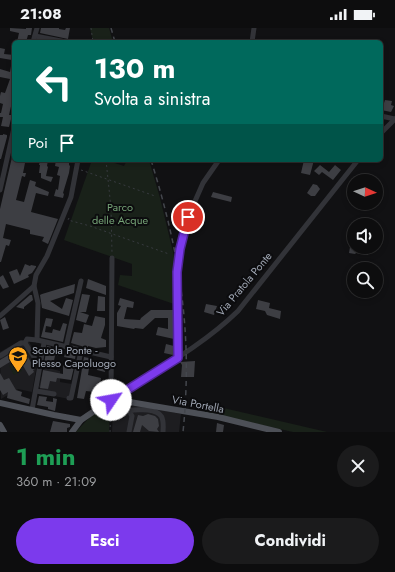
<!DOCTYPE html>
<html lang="it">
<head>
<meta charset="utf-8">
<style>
	body { margin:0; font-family:Jost,sans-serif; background:#1b1b1c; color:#f1f3f6; height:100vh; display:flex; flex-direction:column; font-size:15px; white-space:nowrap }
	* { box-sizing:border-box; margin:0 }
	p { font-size:13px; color:#9a9c9e }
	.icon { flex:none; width:22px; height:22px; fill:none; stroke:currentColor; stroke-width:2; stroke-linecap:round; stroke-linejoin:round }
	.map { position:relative; height:404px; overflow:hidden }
	.panel { display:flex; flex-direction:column; background:#0d0d0e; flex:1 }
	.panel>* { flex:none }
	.hud { position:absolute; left:12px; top:12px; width:371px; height:122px; border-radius:6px; box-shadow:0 2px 6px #0003,0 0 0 1px #2d2d2e; background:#00695c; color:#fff; overflow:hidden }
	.needle { width:26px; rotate:93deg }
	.buttons { position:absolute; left:347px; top:146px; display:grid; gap:8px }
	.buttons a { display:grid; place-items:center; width:36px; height:36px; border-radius:50%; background:#0d0d0e; box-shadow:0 2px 6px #0003,0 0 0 1px #2d2d2e; font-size:20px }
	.pin { position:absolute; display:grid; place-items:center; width:34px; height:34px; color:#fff; margin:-17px; border:2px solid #fff; border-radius:50%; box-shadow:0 1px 4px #0007 }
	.me { position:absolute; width:44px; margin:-22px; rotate:57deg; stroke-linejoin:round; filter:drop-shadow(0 0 3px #0008) }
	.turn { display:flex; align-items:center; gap:14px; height:84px; padding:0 16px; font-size:18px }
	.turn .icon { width:52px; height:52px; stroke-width:2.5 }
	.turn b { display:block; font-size:28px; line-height:34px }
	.then { display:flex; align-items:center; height:38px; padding:0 16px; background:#0003; gap:8px; font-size:15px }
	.round { display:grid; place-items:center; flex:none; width:42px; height:42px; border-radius:21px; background:#1b1b1c }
	.head { display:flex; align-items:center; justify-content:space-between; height:68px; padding:0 16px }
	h1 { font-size:24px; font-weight:700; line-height:30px; color:#1e9e55 }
	.action { display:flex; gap:8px; margin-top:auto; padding:8px 16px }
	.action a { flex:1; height:46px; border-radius:24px; background:#7c3aed; color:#fff; font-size:16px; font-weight:700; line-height:46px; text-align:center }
	.action a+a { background:#1b1b1c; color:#f1f3f6 }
	.status { display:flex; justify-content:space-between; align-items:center; height:28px; padding:0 20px; background:#0d0d0e; direction:ltr }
	.status svg { height:11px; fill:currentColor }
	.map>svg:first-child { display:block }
	.built { fill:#1d1d20 }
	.green { fill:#192119 }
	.building { fill:#3d3e43 }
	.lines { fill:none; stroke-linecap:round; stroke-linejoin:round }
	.path { stroke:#373a3f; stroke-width:1; stroke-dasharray:2 3; stroke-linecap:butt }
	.minor { stroke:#323338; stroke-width:5 }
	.major { stroke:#4d5057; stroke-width:6 }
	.rail { stroke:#44474d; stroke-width:1.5; stroke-dasharray:5 4; stroke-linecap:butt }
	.route-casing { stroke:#51269a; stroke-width:10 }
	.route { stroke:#7c3aed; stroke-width:7 }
	.labels { text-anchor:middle; stroke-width:4; stroke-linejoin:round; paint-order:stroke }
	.park-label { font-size:11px; fill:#75a276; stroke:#0c0c0e }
	.street-label { font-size:11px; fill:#a1a8b5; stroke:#0c0c0e }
	.poi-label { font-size:11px; fill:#a1a8b5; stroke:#0c0c0e; text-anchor:start }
</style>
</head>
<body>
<div class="status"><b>21:08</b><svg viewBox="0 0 49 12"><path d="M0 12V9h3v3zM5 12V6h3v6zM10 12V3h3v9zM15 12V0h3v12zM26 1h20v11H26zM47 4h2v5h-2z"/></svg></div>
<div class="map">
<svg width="395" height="404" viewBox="0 0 395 404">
	<rect width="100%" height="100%" fill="#111113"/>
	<!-- built -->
	<g class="built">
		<path d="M21 312 29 314 38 330 32 364 18 361 1 371 0 324Z"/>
		<path d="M44 339 60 343V354L72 356 69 371 39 365 40 360 39 359Z"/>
		<path d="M136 377 181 386 179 404H112L113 381H124Z"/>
	</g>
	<!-- green -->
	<g class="green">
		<path d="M90 0H109L113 14H93Z"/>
		<path d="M92 132H105L124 138 127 132H149L160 170 175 232 177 277 118 257 120 247 132 248V236L64 212Z"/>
		<path d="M17 333 22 343 14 347 9 338Z"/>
		<path d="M206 376 327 404H293L204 384Z"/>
		<path d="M110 379 109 404H76C85 394 96 381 110 379Z"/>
	</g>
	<!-- building -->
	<g class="building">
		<path d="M10 0 26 1V0H32L31 7H28L26 14H17L19 5 10 3Z"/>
		<path d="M41 0H59V1L65 2 66 0H70L68 11 40 5Z"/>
		<path d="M0 20 5 21 4 26 14 27V74H12L9 87H12L9 99 1 98 3 89H0V85H1L3 76 0 75V68L1 64 5 65 10 51 0 49V41L10 44 12 32 0 30Z"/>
		<path d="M385 72 392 73 391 77 394 78 391 84 381 82V75H384Z"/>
		<path d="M3 106 7 107V109L1 131H0V107H3Z"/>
		<path d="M13 125 14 132 25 135 23 145H26L25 149 22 148 16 172 24 174 30 152 36 154 35 158 49 164 48 168 36 165 31 184 58 191 48 216 42 213 44 209 30 206V202L6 196 3 210 11 212 9 218 6 217 1 234H0V181Z"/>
		<path d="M40 132H48L47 138 48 139 46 148 53 149 51 154 41 150V145H39L40 137H39Z"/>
		<path d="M56 132H69V137L70 138 69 145 63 165 64 166 63 170 54 168 56 161 58 162 60 148 57 147 59 139 55 138Z"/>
		<path d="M304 132H314L310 147 301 145Z"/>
		<path d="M320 137 329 144 335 137 341 142 333 152 322 144 319 147 314 143Z"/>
		<path d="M313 156 317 157 320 161 315 168H311L307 165Z"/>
		<path d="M213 164 232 169 231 174 211 169Z"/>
		<path d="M350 219 352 220V219H369L368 227 356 225 355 226 349 225Z"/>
		<path d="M25 236 30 238 31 237 36 238V239L32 245 28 247 29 249 14 256 9 244 17 241 20 248Z"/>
		<path d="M3 247 9 259 3 261 0 256V249Z"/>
		<path d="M88 251 106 258V267L86 260Z"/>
		<path d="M75 256 74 265 50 273 62 281 66 270 73 272 69 288 42 280 40 267 42 266Z"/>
		<path d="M82 266 90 267 86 284H80L89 287 86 295 76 292Z"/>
		<path d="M30 267H32L33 272 24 279V281L16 279Z"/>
		<path d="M98 268 105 269V283H97Z"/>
		<path d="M120 270 134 274 133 280 127 279 124 291 140 292 141 290 151 282H173L174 311 156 307 158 299 168 301V290H155L143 301 135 300 134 301 117 298V285L121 278 118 277Z"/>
		<path d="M258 272 270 275 269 280 281 283 280 291 267 287 265 283 256 281Z"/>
		<path d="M206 276 217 278 214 287 204 284Z"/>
		<path d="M95 288 105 290V297L101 310 106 312V319L96 320 88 318V320L71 315 74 304 82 305 84 296 92 298Z"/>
		<path d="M5 289 9 300 3 302 0 292Z"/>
		<path d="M46 290 53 291 51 299 46 298 45 304 52 305 53 301 60 303 63 295 67 296 63 314 41 309Z"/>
		<path d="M166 316 174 318 173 327 164 325Z"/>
		<path d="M47 318 60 321 58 328H55L53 337 44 336Z"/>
		<path d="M22 319 35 341 33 342 34 344 29 348 18 329 0 340V332Z"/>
		<path d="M66 323 76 325 75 331 64 329Z"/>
		<path d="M84 329 89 330 92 334 91 340H89L88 347 101 350 100 358H103L102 361 107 362V366L103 365 102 371 98 375V370L94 369 95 364 86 363 84 371 77 370Z"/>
		<path d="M195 333 194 349H181L182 337 180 334Z"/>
		<path d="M98 335 106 336 105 344 97 342Z"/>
		<path d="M63 337 74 339 71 352 57 350 56 354 50 353 48 361 40 360 43 342 63 346Z"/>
		<path d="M0 345 4 352 9 350 16 362 22 364 21 368 30 371 29 376 7 370 8 364 3 367 0 362Z"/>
		<path d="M39 368 47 369 46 373 53 374V370L57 371 55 383 48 381V379L37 377Z"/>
		<path d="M148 386 155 388 158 391 159 398 157 401 159 404 149 403 142 397 140 404H133L138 387 143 388Z"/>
		<path d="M53 393 70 396V399L67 400V404H50Z"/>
		<path d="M217 395 224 397 223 404H216Z"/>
	</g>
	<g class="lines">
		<!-- path -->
		<g class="path">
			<path d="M91 0 93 14"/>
			<path d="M106 132 111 180 112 225"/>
			<path d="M81 142 155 168"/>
			<path d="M69 190 68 192 90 198 169 226"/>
			<path d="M110 404 111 379"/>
		</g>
		<!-- minor -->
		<g class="minor">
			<path d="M35 8 66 14"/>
			<path d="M33 14 37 0"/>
			<path d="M252 14 254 0"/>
			<path d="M381 88 395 91"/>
			<path d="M381 105 395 91"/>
			<path d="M0 162 14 100"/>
			<path d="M34 258 38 275 37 312 111 329"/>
			<path d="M0 288 34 258 36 247 47 228 71 169 78 132"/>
			<path d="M66 319 81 253"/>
			<path d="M0 328 21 315H25"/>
			<path d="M34 329 25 315 27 311 37 312"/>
			<path d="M178 329 177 244 180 221 188 189 203 155 219 132"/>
			<path d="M36 363 54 366"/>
			<path d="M69 370H71L81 323"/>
			<path d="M112 371C155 343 201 319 238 283L358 132"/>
			<path d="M111 372 112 230"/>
			<path d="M32 382 44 315"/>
			<path d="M129 404 132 388 129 383C136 381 141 382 148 382 163 384 164 390 163 404"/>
		</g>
		<!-- major -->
		<g class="major">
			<path d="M0 375 54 387 81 392"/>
			<path d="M0 397 4 404"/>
			<path d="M72 404 81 392 112 371 218 389 279 404"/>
		</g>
		<!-- rail -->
		<g class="rail">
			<path d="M111 0 115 14"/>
			<path d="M151 132C180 225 193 306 183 404"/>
		</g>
	</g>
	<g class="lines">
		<!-- route casing -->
		<g class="route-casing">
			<path id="route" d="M111 372 178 330 177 244 180 221 188 189"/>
		</g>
		<!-- route -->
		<use href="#route" class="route"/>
	</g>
	<!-- icons -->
	<defs>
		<g id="school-pin" transform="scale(1)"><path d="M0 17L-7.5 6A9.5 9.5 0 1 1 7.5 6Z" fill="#ffa61d" stroke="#0c0c0e"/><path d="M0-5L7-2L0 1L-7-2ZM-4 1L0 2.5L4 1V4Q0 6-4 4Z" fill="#111"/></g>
	</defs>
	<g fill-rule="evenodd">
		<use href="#school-pin" x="18" y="328"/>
	</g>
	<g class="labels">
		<!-- park labels -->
		<g class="park-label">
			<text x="120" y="183">Parco<tspan x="120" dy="13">delle Acque</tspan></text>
		</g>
		<!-- street labels -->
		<g class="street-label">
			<text transform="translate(244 256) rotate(-50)" y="4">Via Pratola Ponte</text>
			<text transform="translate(198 376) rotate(11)" y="4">Via Portella</text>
		</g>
		<!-- poi labels -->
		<g class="poi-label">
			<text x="32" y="326">Scuola Ponte -<tspan x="32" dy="13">Plesso Capoluogo</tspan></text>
		</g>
	</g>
</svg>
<div class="buttons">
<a><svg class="needle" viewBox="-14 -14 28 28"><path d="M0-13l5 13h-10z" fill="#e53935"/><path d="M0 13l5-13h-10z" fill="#9a9c9e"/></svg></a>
<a><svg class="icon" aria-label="sound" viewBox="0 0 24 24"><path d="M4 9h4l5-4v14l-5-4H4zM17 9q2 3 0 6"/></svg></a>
<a><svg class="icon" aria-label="search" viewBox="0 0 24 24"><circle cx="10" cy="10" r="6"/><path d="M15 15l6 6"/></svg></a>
</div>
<div class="pin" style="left:188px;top:189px;background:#d93025"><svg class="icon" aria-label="arrive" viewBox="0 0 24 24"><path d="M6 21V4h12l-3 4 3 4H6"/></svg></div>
<svg class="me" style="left:111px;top:372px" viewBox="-20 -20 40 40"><circle r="19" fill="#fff"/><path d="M0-13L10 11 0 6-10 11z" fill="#7c3aed"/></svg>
<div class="hud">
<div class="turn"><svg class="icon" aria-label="left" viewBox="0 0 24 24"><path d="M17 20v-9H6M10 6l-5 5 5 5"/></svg><div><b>130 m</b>Svolta a sinistra</div></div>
<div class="then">Poi<svg class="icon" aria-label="arrive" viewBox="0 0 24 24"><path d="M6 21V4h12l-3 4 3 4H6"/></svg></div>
</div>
</div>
<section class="panel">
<div class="head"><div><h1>1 min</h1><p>360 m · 21:09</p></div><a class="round"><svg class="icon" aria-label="close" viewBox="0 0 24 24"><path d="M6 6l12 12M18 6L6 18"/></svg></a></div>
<div class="action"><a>Esci</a><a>Condividi</a></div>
</section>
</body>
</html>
